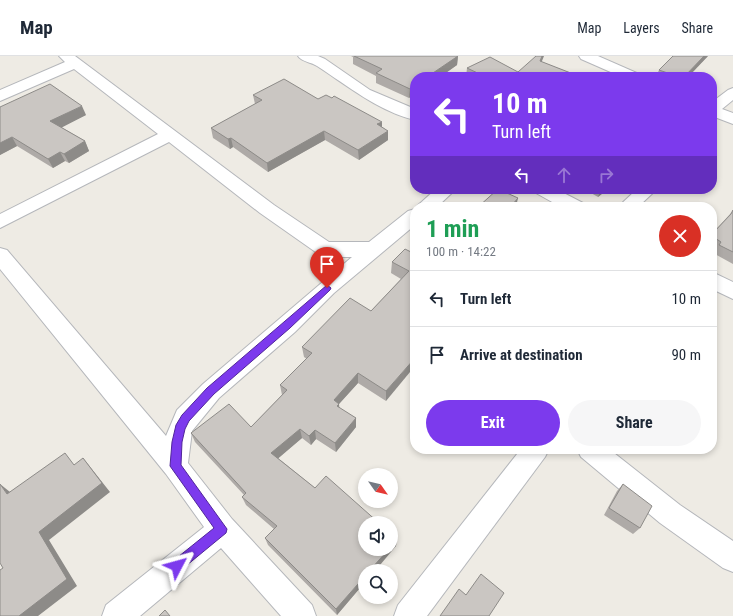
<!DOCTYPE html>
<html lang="en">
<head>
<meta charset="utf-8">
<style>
	body { margin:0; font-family:"Roboto Condensed",sans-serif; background:#f6f6f7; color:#1f2937; height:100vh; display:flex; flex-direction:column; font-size:15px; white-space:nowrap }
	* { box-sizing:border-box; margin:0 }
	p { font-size:13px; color:#747a83 }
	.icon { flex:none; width:22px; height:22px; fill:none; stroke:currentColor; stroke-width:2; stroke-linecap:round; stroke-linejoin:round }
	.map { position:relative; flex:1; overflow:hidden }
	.sheet { position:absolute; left:410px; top:146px; width:307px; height:252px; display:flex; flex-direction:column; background:#fff; border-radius:16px; box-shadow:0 2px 6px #0003 }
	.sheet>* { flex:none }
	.hud { position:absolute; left:410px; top:16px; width:307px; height:122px; border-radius:16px; box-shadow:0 2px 6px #0003; background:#7c3aed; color:#fff; overflow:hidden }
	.needle { width:26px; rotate:124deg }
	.buttons { position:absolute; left:358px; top:412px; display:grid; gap:8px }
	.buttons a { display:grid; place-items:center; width:40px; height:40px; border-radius:50%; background:#fff; box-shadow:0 2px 6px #0003; font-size:20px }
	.pin { position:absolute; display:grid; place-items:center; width:34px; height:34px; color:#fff; margin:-41px -17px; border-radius:50% 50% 50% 0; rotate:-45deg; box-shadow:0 0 4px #0007 }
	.pin .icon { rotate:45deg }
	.me { position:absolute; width:44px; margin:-22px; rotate:51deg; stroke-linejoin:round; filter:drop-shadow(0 0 3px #0008) }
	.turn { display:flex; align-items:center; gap:14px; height:84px; padding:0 16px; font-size:18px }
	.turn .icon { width:52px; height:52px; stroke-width:2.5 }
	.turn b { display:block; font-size:28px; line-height:34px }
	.lanes { display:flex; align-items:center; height:38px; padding:0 16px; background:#0003; justify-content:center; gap:20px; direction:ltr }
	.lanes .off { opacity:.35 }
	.round { display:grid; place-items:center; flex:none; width:42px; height:42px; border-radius:21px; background:#f6f6f7 }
	.overview { display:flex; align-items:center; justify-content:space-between; height:68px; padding:0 16px }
	h1 { font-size:24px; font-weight:700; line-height:30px; color:#1e9e55 }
	.cta { display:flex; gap:8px; margin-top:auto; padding:8px 16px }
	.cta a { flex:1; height:46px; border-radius:24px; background:#7c3aed; color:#fff; font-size:16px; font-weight:700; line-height:46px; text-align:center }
	.cta a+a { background:#f6f6f7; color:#1f2937 }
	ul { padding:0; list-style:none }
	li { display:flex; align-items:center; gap:12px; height:56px; padding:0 16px; border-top:1px solid #e0e1e3 }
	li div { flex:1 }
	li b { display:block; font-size:15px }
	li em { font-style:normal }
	header { display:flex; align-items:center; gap:24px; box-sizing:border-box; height:56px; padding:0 20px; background:#fff; border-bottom:1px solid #e0e1e3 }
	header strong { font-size:19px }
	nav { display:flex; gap:22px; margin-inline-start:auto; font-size:14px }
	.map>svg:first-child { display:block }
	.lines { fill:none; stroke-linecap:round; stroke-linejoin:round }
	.minor-casing { stroke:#b5b7bb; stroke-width:2 }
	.minor { fill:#fff; fill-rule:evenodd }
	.wall { fill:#aeaaa7 }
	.shaded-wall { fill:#8d8b88 }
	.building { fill:#cac6c2; stroke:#8d8b88 }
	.route { fill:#7c3aed; stroke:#51269a }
</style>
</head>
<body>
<header>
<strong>Map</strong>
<nav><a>Map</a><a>Layers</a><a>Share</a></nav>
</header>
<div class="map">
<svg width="733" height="560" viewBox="0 0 733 560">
	<rect width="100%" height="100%" fill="#eeebe4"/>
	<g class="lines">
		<!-- minor casing -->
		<g class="minor-casing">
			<g id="minor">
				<path d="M59 0H75L274 149 329 186H369L408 155 415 153V169L334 237 295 276 219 342 192 375 188 407 232 463 312 549 316 560H281L221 492 140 560H102L106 549 204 471 166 418 0 213V192L7 194 166 380 177 354 203 328 352 201H340L317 197 260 157 169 86 0 172V158L158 78 74 13 0 45V34L65 6Z"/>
				<path d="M298 0H318L325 3 370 34 415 53V64C378 55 348 30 317 10 311 6 302 6 298 0Z"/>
				<path d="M579 0H598L639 18 641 21H622L581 3Z"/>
				<path d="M733 32V44L722 53 733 57V68L712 60V46L728 34Z"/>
				<path d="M436 133H456L437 151H416Z"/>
				<path d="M533 133H556L583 147 585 151H561L536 137Z"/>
				<path d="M637 133H657L638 151H618Z"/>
				<path d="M712 216 733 226V243L712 233Z"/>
				<path d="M521 393H549L545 401 427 560H394L398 549Z"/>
				<path d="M577 393H609L680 449 733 485V516L723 512 660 467 581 401Z"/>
			</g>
		</g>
		<!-- minor -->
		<use href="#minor" class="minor"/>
	</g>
	<!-- wall -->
	<g class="wall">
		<path d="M351 0H458L457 9 440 21H415L409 42 376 27V20L353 8V1Z"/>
		<path d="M708 0 688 21H656L659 14Z"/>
		<path d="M542 6 581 21H466L467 12 518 16Z"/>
		<path d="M253 39 318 43 382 71 388 75V84L359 104 325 84 268 116 233 91 230 93 213 82 211 72 255 48Z"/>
		<path d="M0 51 86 59 61 71 85 85 89 95 69 107 65 105 53 112 17 90 0 99Z"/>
		<path d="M584 133H608L598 141Z"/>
		<path d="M733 154V208L713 197 715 195 712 193V178L730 158Z"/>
		<path d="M415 198 386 345 358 327 339 348V352L356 362V371L336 396 316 383 311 389 302 382 278 402 315 432 397 483 396 490 365 515V526L337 559 268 489 265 482 274 473 246 449 242 441 244 439 195 386 191 377 251 371 282 339 280 329 307 303 304 301 302 291 371 255 401 223 391 217 392 206Z"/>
		<path d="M623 428 640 472 633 478 604 459 617 435Z"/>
	</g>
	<!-- shaded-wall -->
	<g class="shaded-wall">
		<path d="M458 0 457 9 440 21H427Z"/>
		<path d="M542 0H544L538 15 540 5Z"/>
		<path d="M704 0H708L688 21H684Z"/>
		<path d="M415 29V38L409 42 410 33Z"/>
		<path d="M82 50 86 59 55 75 50 65Z"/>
		<path d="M382 66V75L377 68Z"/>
		<path d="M324 75 325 84 268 116 267 107Z"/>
		<path d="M388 75V84L359 104 358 94Z"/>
		<path d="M12 81 17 90 0 99V87Z"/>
		<path d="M231 82 233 91 230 93 228 83Z"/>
		<path d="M85 85 89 95 69 107 64 98Z"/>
		<path d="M60 96 65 105 53 112 48 103Z"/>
		<path d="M601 133H608L598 141Z"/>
		<path d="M518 142 516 151H511V150Z"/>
		<path d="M415 302V310L386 345V335Z"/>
		<path d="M358 317V327L339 348 340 358 334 344Z"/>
		<path d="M356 362V371L336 396 335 387Z"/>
		<path d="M300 373 302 382 274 406 271 397Z"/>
		<path d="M315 374 316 383 311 389 309 380Z"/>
		<path d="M83 402 91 412 110 436 49 484 77 530 38 560H19L39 476Z"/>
		<path d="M0 428 10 436 18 447 7 438Z"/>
		<path d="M397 483 396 490 375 515H369L389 493H391V490Z"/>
		<path d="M365 520V526L337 559 336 553Z"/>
	</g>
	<!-- building -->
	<g class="building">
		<path d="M354 0H458L427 21H415V29L410 33 376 17 382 13Z"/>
		<path d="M536 0H542L540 5 581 21H486L467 12 490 1 518 16Z"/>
		<path d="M673 0H704L684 21H679L659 14Z"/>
		<path d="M284 23 318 43 326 39 332 42 334 40 382 66 377 68 388 75 358 94 324 75 267 107 231 82 228 83 211 72 262 44 253 39Z"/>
		<path d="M50 28 82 50 50 65 85 85 64 98 60 96 48 103 12 81 0 87V51Z"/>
		<path d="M498 133 518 142 511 150 513 151H478Z"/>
		<path d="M733 154V196L719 189 721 186 712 180V178L731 158Z"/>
		<path d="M405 193 415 198V302L386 335 358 317 334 344 339 348 337 350 356 362 335 387 315 374 309 380 300 373 271 397 315 432 326 420 379 467H365V493H389L369 515H365V520L336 553 265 482 277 470 242 441 246 437 191 377 229 348 251 371 287 334 280 329 312 297 302 291 350 242 371 255 409 215 392 206Z"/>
		<path d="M65 397 74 409 83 402 102 427 39 476 67 523 19 560H0V514L3 512 0 507V428L7 438Z"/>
		<path d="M623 428 652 450 640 472 609 452Z"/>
		<path d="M391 478 397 483 391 490Z"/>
		<path d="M481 518 504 537 489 560H440L459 533 466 539Z"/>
		<path d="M165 554 170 560H159Z"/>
	</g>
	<!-- route -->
	<path class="route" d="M327 229 331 232 330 234 290 272 214 338 189 365 185 373 182 386 181 409 227 473 226 477 181 514 177 515 173 514 171 510 173 505 214 472 170 410 172 386 176 369 182 359 207 332Z"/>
</svg>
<div class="buttons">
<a><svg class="needle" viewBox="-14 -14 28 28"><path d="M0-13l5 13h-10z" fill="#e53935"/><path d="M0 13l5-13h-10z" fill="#747a83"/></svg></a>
<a><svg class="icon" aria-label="sound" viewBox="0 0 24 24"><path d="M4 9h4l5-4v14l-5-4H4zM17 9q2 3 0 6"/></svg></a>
<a><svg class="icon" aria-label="search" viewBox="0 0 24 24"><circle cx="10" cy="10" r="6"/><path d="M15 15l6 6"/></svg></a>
</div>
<div class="pin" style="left:327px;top:232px;background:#d93025"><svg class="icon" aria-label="arrive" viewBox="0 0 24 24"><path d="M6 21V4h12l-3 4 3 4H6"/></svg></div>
<svg class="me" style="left:177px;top:510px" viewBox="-20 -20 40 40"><path d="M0-17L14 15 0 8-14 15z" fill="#7c3aed" stroke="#fff" stroke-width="4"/></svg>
<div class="hud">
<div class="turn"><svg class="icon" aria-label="left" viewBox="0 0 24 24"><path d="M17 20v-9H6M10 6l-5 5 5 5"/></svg><div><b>10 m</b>Turn left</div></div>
<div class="lanes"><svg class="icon" aria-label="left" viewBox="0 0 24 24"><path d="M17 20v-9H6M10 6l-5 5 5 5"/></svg><svg class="icon off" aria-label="ahead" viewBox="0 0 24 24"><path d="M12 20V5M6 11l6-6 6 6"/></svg><svg class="icon off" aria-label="right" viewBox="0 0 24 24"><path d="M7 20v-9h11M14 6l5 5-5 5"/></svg></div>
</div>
<section class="sheet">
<div class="overview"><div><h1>1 min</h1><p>100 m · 14:22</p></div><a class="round" style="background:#d93025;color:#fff"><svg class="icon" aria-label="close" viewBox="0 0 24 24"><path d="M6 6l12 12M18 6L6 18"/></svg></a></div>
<ul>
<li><svg class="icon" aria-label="left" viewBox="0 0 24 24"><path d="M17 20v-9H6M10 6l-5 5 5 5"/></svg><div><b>Turn left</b></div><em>10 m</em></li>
<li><svg class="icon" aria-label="arrive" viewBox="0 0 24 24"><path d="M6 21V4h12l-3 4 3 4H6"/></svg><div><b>Arrive at destination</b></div><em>90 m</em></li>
</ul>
<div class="cta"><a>Exit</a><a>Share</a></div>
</section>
</div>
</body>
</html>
